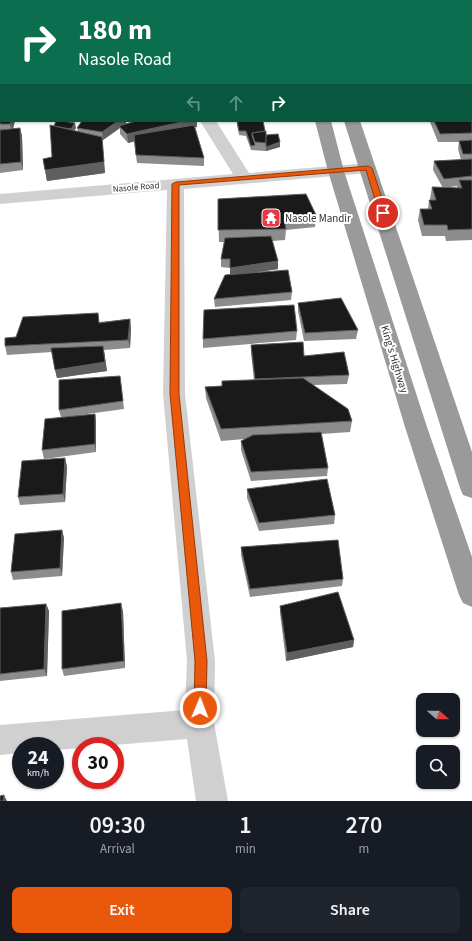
<!DOCTYPE html>
<html lang="en">
<head>
<meta charset="utf-8">
<style>
	body { margin:0; font-family:"Source Sans 3",sans-serif; background:#20242c; color:#f1f3f6; height:100vh; display:flex; flex-direction:column; font-size:15px; white-space:nowrap }
	* { box-sizing:border-box; margin:0 }
	p { font-size:13px; color:#9ea1a6 }
	.icon { flex:none; width:22px; height:22px; fill:none; stroke:currentColor; stroke-width:2; stroke-linecap:round; stroke-linejoin:round }
	.map { position:relative; height:801px; overflow:hidden }
	.details { display:flex; flex-direction:column; background:#171b24; flex:1 }
	.details>* { flex:none }
	.banner { position:absolute; left:0px; top:0px; width:472px; height:122px; box-shadow:0 1px 3px #0004; background:#0b6e4f; color:#fff; overflow:hidden }
	.needle { width:26px; rotate:110deg }
	.buttons { position:absolute; left:416px; top:693px; display:grid; gap:8px }
	.buttons a { display:grid; place-items:center; width:44px; height:44px; border-radius:8px; background:#171b24; box-shadow:0 1px 3px #0004; font-size:20px }
	.speed { position:absolute; left:12px; top:737px; display:flex; gap:8px; font-size:20px; font-weight:700; text-align:center }
	.speed>* { display:grid; place-content:center; width:52px; height:52px; border-radius:50%; background:#171b24; box-shadow:0 1px 3px #0004; line-height:1 }
	.speed small { font-size:10px; font-weight:400 }
	.speed .limit { border:6px solid #d22; background:#fff; color:#111 }
	.pin { position:absolute; display:grid; place-items:center; width:34px; height:34px; color:#fff; margin:-17px; border:2px solid #fff; border-radius:50%; box-shadow:0 1px 4px #0007 }
	.me { position:absolute; width:44px; margin:-22px; rotate:1deg; stroke-linejoin:round; filter:drop-shadow(0 0 3px #0008) }
	.turn { display:flex; align-items:center; gap:14px; height:84px; padding:0 12px; font-size:18px }
	.turn .icon { width:52px; height:52px; stroke-width:2.5 }
	.turn b { display:block; font-size:28px; line-height:34px }
	.lanes { display:flex; align-items:center; height:38px; padding:0 12px; background:#0003; justify-content:center; gap:20px; direction:ltr }
	.lanes .off { opacity:.35 }
	.eta { display:flex; justify-content:space-evenly; align-items:center; height:68px; text-align:center }
	.eta b { font-size:24px; font-weight:600; line-height:28px }
	.button { display:flex; gap:8px; margin-top:auto; padding:8px 12px }
	.button a { flex:1; height:46px; border-radius:8px; background:#ea580c; color:#fff; font-size:16px; font-weight:600; line-height:46px; text-align:center }
	.button a+a { background:#20242c; color:#f1f3f6 }
	.map>svg:first-child { display:block }
	.lines { fill:none; stroke-linecap:round; stroke-linejoin:round }
	.street { fill:#d0d0d0; fill-rule:evenodd }
	.highway { fill:#9a9a9a; fill-rule:evenodd }
	.wall { fill:#8c8c8c }
	.shaded-wall { fill:#5f5f5f }
	.building { fill:#1a1a1a; stroke:#5f5f5f }
	.route { fill:#ea580c; stroke:#983908 }
	.labels { text-anchor:middle; stroke-width:4; stroke-linejoin:round; paint-order:stroke }
	.far-street-label { font-size:9px; fill:#333; stroke:#fff }
	.poi-label { font-size:11px; fill:#333; stroke:#fff; text-anchor:start }
	.street-label { font-size:11px; fill:#333; stroke:#fff }
</style>
</head>
<body>
<div class="map">
<svg width="472" height="801" viewBox="0 0 472 801">
	<rect width="100%" height="100%" fill="#fff"/>
	<g class="lines">
		<!-- street -->
		<g class="street">
			<rect x="170" y="0" width="12" height="1"/>
			<path d="M200 121H216L249 173 368 163 374 164 376 168 374 172 368 173 184 189 185 394 215 661 214 723 228 801H196L187 739 102 746H81V748L55 750V746H21V753L0 755V725L185 710 187 661 163 394 167 190 0 204V194L233 174Z"/>
		</g>
		<!-- highway -->
		<g class="highway">
			<rect x="285" y="0" width="12" height="1"/>
			<rect x="302" y="0" width="13" height="1"/>
			<path d="M315 121H331L344 171 427 427 472 557V607L463 603 459 595 405 427 328 171Z"/>
			<path d="M344 121H360L472 452V498L463 495 460 488Z"/>
		</g>
	</g>
	<!-- wall -->
	<g class="wall">
		<rect x="199" y="0" width="39" height="1"/>
		<path d="M471 26 472 27V52L471 51Z"/>
		<rect x="471" y="78" width="1" height="26"/>
		<path d="M1 94V121H15L13 129 20 128 22 136 23 170 0 173V95Z"/>
		<path d="M472 112V240L446 241 445 236H422L418 220 420 209H428L429 200H431L430 199 432 187 457 188V186L443 188 433 170 434 161 461 160 458 149 459 142H438L430 122V121H471Z"/>
		<path d="M82 121H126V124L125 125 133 122V121H197V127H195L204 158V166L137 163 134 141 128 143 120 134V128L103 140H102L105 173 47 181 43 159 52 157 54 126 76 128 74 131H78L77 128Z"/>
		<path d="M237 121 266 135 280 147 266 151 251 150 246 136 239 135 237 125Z"/>
		<path d="M218 199 316 215 315 227 286 230 285 240 272 241 278 261V269L255 273 292 292 291 300 215 307 214 299 230 274V268L221 267V259L225 242H219Z"/>
		<path d="M298 303 358 330 356 339 304 341 298 311Z"/>
		<path d="M130 319 131 328 130 348 104 350 107 371 57 378 52 352 7 355 5 346 16 337 99 322Z"/>
		<path d="M297 331 296 340 203 348V339Z"/>
		<path d="M251 345 304 356 349 375 347 384 313 385 352 421 350 432 321 434 328 468 327 476 251 481 241 450V441L245 439 221 441 206 398 205 387 222 386 254 380 251 353Z"/>
		<path d="M121 384 124 409 80 415 95 414 96 422V452L44 459 42 450 61 417 59 410Z"/>
		<path d="M65 458 67 467 65 502 20 505 18 497Z"/>
		<path d="M247 489 335 515 334 524 259 531 247 498Z"/>
		<path d="M62 530 64 538 62 576 13 580 11 572Z"/>
		<path d="M241 547 343 579 342 586 250 597 241 555Z"/>
		<path d="M46 604 49 611 47 676 0 681V608Z"/>
		<path d="M280 606 354 640 353 647 286 661 280 613Z"/>
		<path d="M123 611 125 668 64 676 62 669Z"/>
	</g>
	<!-- shaded-wall -->
	<g class="shaded-wall">
		<path d="M443 0H461L455 1H443Z"/>
		<path d="M1 40V49H0V41Z"/>
		<path d="M11 121H15L12 132 10 124Z"/>
		<path d="M118 121H126V124L121 128 119 126 120 128 103 140 102 132Z"/>
		<path d="M186 121H197V127L128 143 127 134Z"/>
		<path d="M75 123 76 128 72 133 71 129Z"/>
		<path d="M20 128 22 136 23 170 21 162Z"/>
		<path d="M102 137 105 173 47 181 45 170Z"/>
		<path d="M280 142V147L266 151V147Z"/>
		<path d="M278 261V269L230 276V268Z"/>
		<path d="M130 319 131 328 130 348 128 340Z"/>
		<path d="M103 346 107 371 57 378 55 370Z"/>
		<path d="M95 414 96 422V452L95 444Z"/>
		<path d="M65 458 67 467 65 502 63 494Z"/>
		<path d="M62 530 64 538 62 576 60 568Z"/>
		<path d="M121 603 123 611 125 668 124 661Z"/>
		<path d="M46 604 49 611 47 676 44 669Z"/>
		<path d="M354 640 353 647 286 661 287 653Z"/>
		<path d="M4 795 7 801H3Z"/>
	</g>
	<!-- building -->
	<g class="building">
		<path d="M5 0H13L18 1H3Z"/>
		<rect x="55" y="0" width="37" height="1"/>
		<rect x="107" y="0" width="35" height="1"/>
		<path d="M353 0H376L377 1H354Z"/>
		<path d="M391 0H410L411 1H392Z"/>
		<rect x="0" y="3" width="1" height="9"/>
		<rect x="0" y="17" width="1" height="11"/>
		<path d="M471 29H472V43L471 41Z"/>
		<path d="M0 30 1 31V40L0 41Z"/>
		<rect x="471" y="78" width="1" height="18"/>
		<path d="M1 94V104H0V95Z"/>
		<path d="M0 110H1V121H11L10 124H0Z"/>
		<path d="M471 112H472V133L440 134 434 121H471Z"/>
		<path d="M56 121H62L75 123 71 129 59 127 54 126Z"/>
		<path d="M82 121H118L102 132 77 128Z"/>
		<path d="M135 121H186L127 134 119 126 136 121Z"/>
		<path d="M237 121H263L265 131 252 133V136L255 145 251 146 246 131H239Z"/>
		<path d="M50 125 102 137 104 162 45 170 43 159 52 157Z"/>
		<path d="M194 125 204 158 136 155 134 135Z"/>
		<path d="M20 128 21 162 0 164V130Z"/>
		<path d="M266 131V143L255 142 252 133Z"/>
		<path d="M278 134 280 142 266 147V135Z"/>
		<path d="M472 140V154H463L459 141Z"/>
		<path d="M472 159V176L444 179 434 161Z"/>
		<path d="M459 180H472V229L448 230 447 225H424L420 209H432L429 200H436L432 187 462 188Z"/>
		<path d="M306 194 316 215 284 219 286 229 218 230V199Z"/>
		<path d="M271 236 278 261 230 268V259H221L225 238Z"/>
		<path d="M288 270 292 292 214 299 225 275Z"/>
		<path d="M341 298 358 330 305 333 298 303Z"/>
		<path d="M294 305 297 331 203 339 204 310Z"/>
		<path d="M98 313 99 323 130 319 128 340 5 346V338L16 337 23 317Z"/>
		<path d="M303 342 304 356 344 352 349 375 255 379 251 345Z"/>
		<path d="M103 346 105 362 55 370 51 348Z"/>
		<path d="M120 376 123 401 59 410V380Z"/>
		<path d="M303 378 348 409 352 421 221 429 205 387 222 386V381Z"/>
		<path d="M95 414V444L42 450 45 419Z"/>
		<path d="M321 432 328 468 251 472 241 441 253 435Z"/>
		<path d="M65 458 63 494 18 497 22 461Z"/>
		<path d="M327 479 335 515 259 523 247 489Z"/>
		<path d="M62 530 60 568 11 572 15 534Z"/>
		<path d="M338 540 343 579 250 589 241 547Z"/>
		<path d="M338 592 354 640 287 653 280 606Z"/>
		<path d="M121 603 124 661 62 669V611Z"/>
		<path d="M46 604 44 669 0 674V608Z"/>
		<path d="M4 795 3 801H0V796Z"/>
	</g>
	<!-- route -->
	<path class="route" d="M368 166 372 168 387 213 386 214 379 213 366 170 179 185V394L207 661 206 708 204 712 200 714 196 712 194 708 195 661 170 394 172 184 176 182Z"/>
	<!-- icons -->
	<defs>
		<g id="temple-square" transform="scale(1)"><rect x="-9" y="-9" width="18" height="18" rx="4" fill="#e63946" stroke="#fff"/><path d="M0-6L5-2H3V0L6.5 2.5H4V6H1.5V3h-3V6H-4V2.5H-6.5L-3 0V-2H-5Z" fill="#fff"/></g>
	</defs>
	<g fill-rule="evenodd">
		<use href="#temple-square" x="271" y="218"/>
	</g>
	<g class="labels">
		<!-- far-street labels -->
		<g class="far-street-label">
			<text transform="translate(136 187) rotate(-5)" y="3">Nasole Road</text>
		</g>
		<!-- poi labels -->
		<g class="poi-label">
			<text x="285" y="222">Nasole Mandir</text>
		</g>
		<!-- street labels -->
		<g class="street-label">
			<text transform="translate(395 359) rotate(73)" y="4">King's Highway</text>
		</g>
	</g>
</svg>
<div class="buttons">
<a><svg class="needle" viewBox="-14 -14 28 28"><path d="M0-13l5 13h-10z" fill="#e53935"/><path d="M0 13l5-13h-10z" fill="#9ea1a6"/></svg></a>
<a><svg class="icon" aria-label="search" viewBox="0 0 24 24"><circle cx="10" cy="10" r="6"/><path d="M15 15l6 6"/></svg></a>
</div>
<div class="speed"><div>24<small>km/h</small></div><div class="limit">30</div></div>
<div class="pin" style="left:383px;top:213px;background:#d93025"><svg class="icon" aria-label="arrive" viewBox="0 0 24 24"><path d="M6 21V4h12l-3 4 3 4H6"/></svg></div>
<svg class="me" style="left:200px;top:708px" viewBox="-20 -20 40 40"><circle r="17" fill="#ea580c" stroke="#fff" stroke-width="3"/><path d="M0-11L8 9 0 5-8 9z" fill="#fff"/></svg>
<div class="banner">
<div class="turn"><svg class="icon" aria-label="right" viewBox="0 0 24 24"><path d="M7 20v-9h11M14 6l5 5-5 5"/></svg><div><b>180 m</b>Nasole Road</div></div>
<div class="lanes"><svg class="icon off" aria-label="left" viewBox="0 0 24 24"><path d="M17 20v-9H6M10 6l-5 5 5 5"/></svg><svg class="icon off" aria-label="ahead" viewBox="0 0 24 24"><path d="M12 20V5M6 11l6-6 6 6"/></svg><svg class="icon" aria-label="right" viewBox="0 0 24 24"><path d="M7 20v-9h11M14 6l5 5-5 5"/></svg></div>
</div>
</div>
<section class="details">
<div class="eta">
<div><b>09:30</b><p>Arrival</p></div>
<div><b>1</b><p>min</p></div>
<div><b>270</b><p>m</p></div>
</div>
<div class="button"><a>Exit</a><a>Share</a></div>
</section>
</body>
</html>
